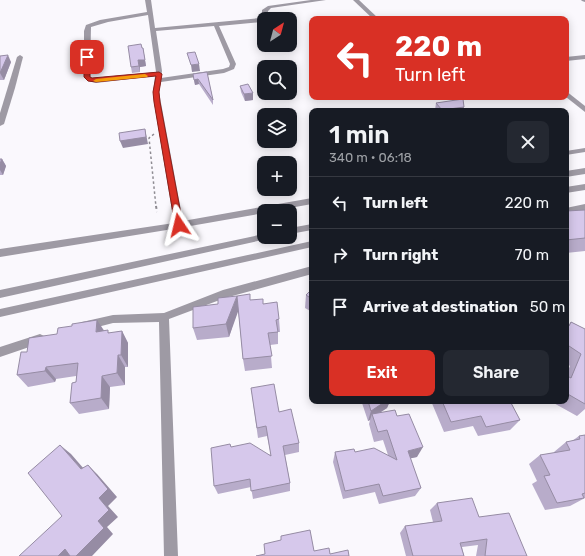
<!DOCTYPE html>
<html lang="en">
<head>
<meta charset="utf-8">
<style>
	body { margin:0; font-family:Rubik,sans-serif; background:#242831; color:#f1f3f6; height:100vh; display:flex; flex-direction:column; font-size:15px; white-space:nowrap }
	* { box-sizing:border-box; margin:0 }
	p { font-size:13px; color:#9ea1a6 }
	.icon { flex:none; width:22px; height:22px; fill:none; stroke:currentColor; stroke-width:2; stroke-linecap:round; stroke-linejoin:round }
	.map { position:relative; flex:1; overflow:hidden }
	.side { position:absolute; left:309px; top:108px; width:260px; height:296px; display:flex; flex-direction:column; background:#171b24; border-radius:8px; box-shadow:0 2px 10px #0003 }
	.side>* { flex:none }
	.top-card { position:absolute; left:309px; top:16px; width:260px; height:84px; border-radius:8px; box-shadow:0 2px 10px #0003; background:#d93025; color:#fff; overflow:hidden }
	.needle { width:26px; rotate:36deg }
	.tools { position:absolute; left:257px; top:12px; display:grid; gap:8px }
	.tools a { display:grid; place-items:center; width:40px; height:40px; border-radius:8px; background:#171b24; box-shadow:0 2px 10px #0003; font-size:20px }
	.pin { position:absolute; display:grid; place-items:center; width:34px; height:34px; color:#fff; margin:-17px; border-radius:8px; box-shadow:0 2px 6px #0006 }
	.me { position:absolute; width:44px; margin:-22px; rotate:350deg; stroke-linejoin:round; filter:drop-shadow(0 0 3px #0008) }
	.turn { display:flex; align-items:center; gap:14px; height:84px; padding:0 20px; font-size:18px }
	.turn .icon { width:52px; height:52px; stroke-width:2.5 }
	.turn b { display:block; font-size:28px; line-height:34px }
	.round { display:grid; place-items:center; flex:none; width:42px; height:42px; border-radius:8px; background:#242831 }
	.overview { display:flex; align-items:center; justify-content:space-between; height:68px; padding:0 20px }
	h1 { font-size:24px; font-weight:600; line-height:30px }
	.action { display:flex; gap:8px; margin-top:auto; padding:8px 20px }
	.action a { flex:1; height:46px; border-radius:8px; background:#d93025; color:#fff; font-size:16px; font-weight:600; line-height:46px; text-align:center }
	.action a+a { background:#242831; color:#f1f3f6 }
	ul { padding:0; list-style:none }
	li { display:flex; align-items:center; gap:12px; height:52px; padding:0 20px; border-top:1px solid #363941 }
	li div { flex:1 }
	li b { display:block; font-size:15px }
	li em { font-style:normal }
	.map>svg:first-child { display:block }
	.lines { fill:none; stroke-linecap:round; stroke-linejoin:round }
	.path-far1 { stroke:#8d8a91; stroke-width:1.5; stroke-dasharray:2.5 2.5; stroke-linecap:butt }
	.path { stroke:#8d8a91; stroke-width:2; stroke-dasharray:3 3; stroke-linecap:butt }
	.minor { fill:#9e9aa4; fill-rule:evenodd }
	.wall { fill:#b8acca }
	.shaded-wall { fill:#968ca4 }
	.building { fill:#d6c8eb; stroke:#968ca4 }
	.route { fill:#d93025; stroke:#8d1f18 }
	.slow { fill:#f59e0b }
</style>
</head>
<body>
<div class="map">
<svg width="585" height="556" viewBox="0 0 585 556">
	<rect width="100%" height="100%" fill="#faf8fd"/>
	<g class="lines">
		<!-- path-far1 -->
		<path class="path-far1" d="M154 134 149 138 156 207"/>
		<!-- path -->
		<path class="path" d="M156 206 157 212"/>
		<!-- minor -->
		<g class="minor">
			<path d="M145 0H151L155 28 260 18 262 17V10L268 6 311 0H326L271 8 268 11 267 19H264V21L261 22 219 26 236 64 234 69 224 73 161 82 159 92 183 221 312 198V204L273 211H264V213L179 228 0 257V249L174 223 154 102 153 92 155 76 96 83 88 81 84 77V31L86 25 100 20 147 12ZM148 15 156 72 92 78 90 77 91 27 108 22ZM214 26 230 64 229 67 223 69 161 78 162 71 156 31Z"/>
			<path d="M353 0H359L379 19H373Z"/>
			<path d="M581 0H585V2L582 1Z"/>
			<path d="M20 55 23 57 15 88 4 124 0 126V113L17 57Z"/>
			<path d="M585 55V59L566 61V57Z"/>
			<path d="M566 91 585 106V112L566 97Z"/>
			<path d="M585 148V152L566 155V151Z"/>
			<path d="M585 168V174L566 177V171Z"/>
			<path d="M585 184V190L566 193V187Z"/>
			<path d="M585 204V210L566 214V208Z"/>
			<path d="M312 224V230L290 234V228Z"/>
			<path d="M264 234V237H269L267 239 0 298V290Z"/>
			<path d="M312 241V247L0 317V309Z"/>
			<path d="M312 266V274L225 298 169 319 178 556H164L159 322 113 323 86 330 82 328 81 325 82 322 113 315 164 313 223 290Z"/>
			<path d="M40 334 44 336 46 339 44 342 0 357V347Z"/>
		</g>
	</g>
	<!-- wall -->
	<g class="wall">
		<path d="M142 48H143L146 66 140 67V72L132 73 131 67Z"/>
		<path d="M0 56 11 62 4 80H0Z"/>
		<path d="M207 72 213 100V105L199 84 195 85 194 79 193 74Z"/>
		<path d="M240 86 253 100 245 101 241 92Z"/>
		<path d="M436 103 464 107 463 111H436L435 110Z"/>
		<path d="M0 159H2L6 166 3 175H0Z"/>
		<path d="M585 210V251L566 253V211Z"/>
		<path d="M312 289V312L305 308 306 295Z"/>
		<path d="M250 300 263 304 279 319 280 332H278V344L270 345 272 368 245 371 243 359 238 309 229 337 197 340 193 328 238 305Z"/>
		<path d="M571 322 585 329V409L577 416 550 401H566V375L570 366 566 363V325L568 326Z"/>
		<path d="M104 331 110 333 122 331 128 343V367H125V385L110 387 109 409 79 414 70 403 76 382V376L56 379 55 382 28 387 17 375 27 352Z"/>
		<path d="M251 388 279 412 299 443V452L285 455 290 483V491L253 499 251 487 218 494 214 486 230 444 231 447 271 455 267 436 258 438Z"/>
		<path d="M363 401H390L387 408 381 412 397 416 417 457 410 458 421 488 415 496 379 504 375 492 343 499 333 462 335 452H355L388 455 383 440 374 442 369 424 370 420 368 421 362 403Z"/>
		<path d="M431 401H510L520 420 510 430 478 436 473 426 444 432Z"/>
		<path d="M585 435V498L570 506 545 510 532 484 537 481 529 464 540 455 554 453V452L566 442 572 441 579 436Z"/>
		<path d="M437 503 479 517 527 556H476L478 545 462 547 464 556H406L400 533 405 526 433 522 430 510Z"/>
	</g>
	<!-- shaded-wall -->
	<g class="shaded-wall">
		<path d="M143 48 146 66 140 67V72L138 60Z"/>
		<path d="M8 55 11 62 4 80 0 73Z"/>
		<path d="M199 64 200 71 192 72 191 65Z"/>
		<path d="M198 79 199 84 195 85 194 80Z"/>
		<path d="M253 93V100L245 101 244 94Z"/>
		<path d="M464 107 463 111H442V110Z"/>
		<path d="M145 129 148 144 123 148 120 141Z"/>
		<path d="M2 159 6 166 3 175 0 170V164Z"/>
		<path d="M237 296 239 309 229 337 226 324Z"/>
		<path d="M97 320 105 332H96Z"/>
		<path d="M122 331 128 343V367L121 355Z"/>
		<path d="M118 355 125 367V385L117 373Z"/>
		<path d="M46 367 56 379 55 382 45 371Z"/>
		<path d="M102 376 110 387 109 409 101 398Z"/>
		<path d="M386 401H390L387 408 373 417 372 414 370 420 368 421 371 411Z"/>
		<path d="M60 445 71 454 91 477 81 469Z"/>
		<path d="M423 447 417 457 403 460 408 451Z"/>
		<path d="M88 465 97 474 117 497 108 506 118 517 107 527 113 534 92 556H76L98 521 99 498Z"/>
		<path d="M65 549 75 556H58Z"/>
	</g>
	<!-- building -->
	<g class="building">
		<path d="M141 44 142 48H143L145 60H138L139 66 131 67 128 46Z"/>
		<path d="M195 52 199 64 191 65 187 53Z"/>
		<path d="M8 55 0 73V56Z"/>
		<path d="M207 72 213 100 198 79 194 80 193 74Z"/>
		<path d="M248 84 253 93 244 94 240 86Z"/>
		<path d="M463 99 464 107 442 110 436 103Z"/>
		<path d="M145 129 146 137 120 141 119 133Z"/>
		<path d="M0 159H2L0 164Z"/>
		<path d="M585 210V238L566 240V218H568L566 215V211Z"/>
		<path d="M312 289V299L306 295Z"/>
		<path d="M250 294V300L263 299V304L277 302 279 319 276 320 278 332 268 333 272 356 243 359 237 296Z"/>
		<path d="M237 296 226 324 193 328V307L218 304V298Z"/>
		<path d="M97 320 96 332 108 330V333L122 331 121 355H118L117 373 102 376 101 398 70 403 72 383 76 382 78 363 46 367 45 371 17 375 21 352H27L29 338 57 334 58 328 72 326V324Z"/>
		<path d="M571 322 585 329V404L566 393V379L567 376 571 378 581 354 566 344V325L569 326Z"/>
		<path d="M274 384 279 412 291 409 299 443 283 446 290 483 251 491 250 479 214 486 211 448 230 444 231 447 250 443 271 456 266 426 257 428 251 388Z"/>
		<path d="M368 401H386L371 411Z"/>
		<path d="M442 401H510L520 420 486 427 481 416 451 422Z"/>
		<path d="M395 410 397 416 409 414 423 447 408 451 421 488 383 496 379 484 345 491 335 452 354 449 355 452 374 448 397 460 387 430 378 432 372 414Z"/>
		<path d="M585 435V493L582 494 584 498 557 503 544 476 550 475 540 455 570 450 566 442 580 439 579 436Z"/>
		<path d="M60 445 81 469 88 465 108 489 99 498 109 510 98 521 104 528 76 556H70L65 549 58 556H19L62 516 28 473Z"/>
		<path d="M472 498 479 517 509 513 527 556H485L487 539 460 543 464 556H413L405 526 442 521 437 503Z"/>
		<path d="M310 530 314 551 329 548 330 554 348 550 349 556H256L265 554 264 544 281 540V536Z"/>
	</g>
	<!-- route -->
	<path class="route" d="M87 55 90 57V77L92 78 159 72 162 74 159 92 160 102 183 225 182 227 179 228 175 225 154 102 153 92 156 76 96 82 88 81 84 77V57Z"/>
	<!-- slow -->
	<path class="slow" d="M145 74 148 76 147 77 96 82 93 81 96 79Z"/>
</svg>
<div class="tools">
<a><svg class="needle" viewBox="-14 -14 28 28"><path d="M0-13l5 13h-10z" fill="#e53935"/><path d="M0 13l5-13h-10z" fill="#9ea1a6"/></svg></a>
<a><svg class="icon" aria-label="search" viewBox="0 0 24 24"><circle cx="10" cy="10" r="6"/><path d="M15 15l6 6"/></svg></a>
<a><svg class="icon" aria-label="layers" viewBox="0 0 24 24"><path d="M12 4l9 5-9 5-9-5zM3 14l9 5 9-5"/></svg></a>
<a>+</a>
<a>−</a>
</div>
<div class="pin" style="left:87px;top:57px;background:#d93025"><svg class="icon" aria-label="arrive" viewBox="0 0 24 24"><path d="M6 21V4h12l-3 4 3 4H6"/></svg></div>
<svg class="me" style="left:179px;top:225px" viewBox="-20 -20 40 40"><path d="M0-17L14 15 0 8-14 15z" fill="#d93025" stroke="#fff" stroke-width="4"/></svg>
<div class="top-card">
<div class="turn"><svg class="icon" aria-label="left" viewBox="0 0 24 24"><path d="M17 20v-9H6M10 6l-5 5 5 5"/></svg><div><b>220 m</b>Turn left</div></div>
</div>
<section class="side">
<div class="overview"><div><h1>1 min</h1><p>340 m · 06:18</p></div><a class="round"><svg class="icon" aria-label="close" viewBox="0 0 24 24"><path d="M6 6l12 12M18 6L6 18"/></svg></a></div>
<ul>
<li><svg class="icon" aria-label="left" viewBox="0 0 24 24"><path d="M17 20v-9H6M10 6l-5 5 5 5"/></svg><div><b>Turn left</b></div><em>220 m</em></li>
<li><svg class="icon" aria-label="right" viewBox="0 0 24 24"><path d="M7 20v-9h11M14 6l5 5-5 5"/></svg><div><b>Turn right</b></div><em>70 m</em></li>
<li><svg class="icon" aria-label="arrive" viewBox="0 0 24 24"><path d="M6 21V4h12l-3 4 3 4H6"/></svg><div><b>Arrive at destination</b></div><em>50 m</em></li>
</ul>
<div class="action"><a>Exit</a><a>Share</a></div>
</section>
</div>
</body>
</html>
